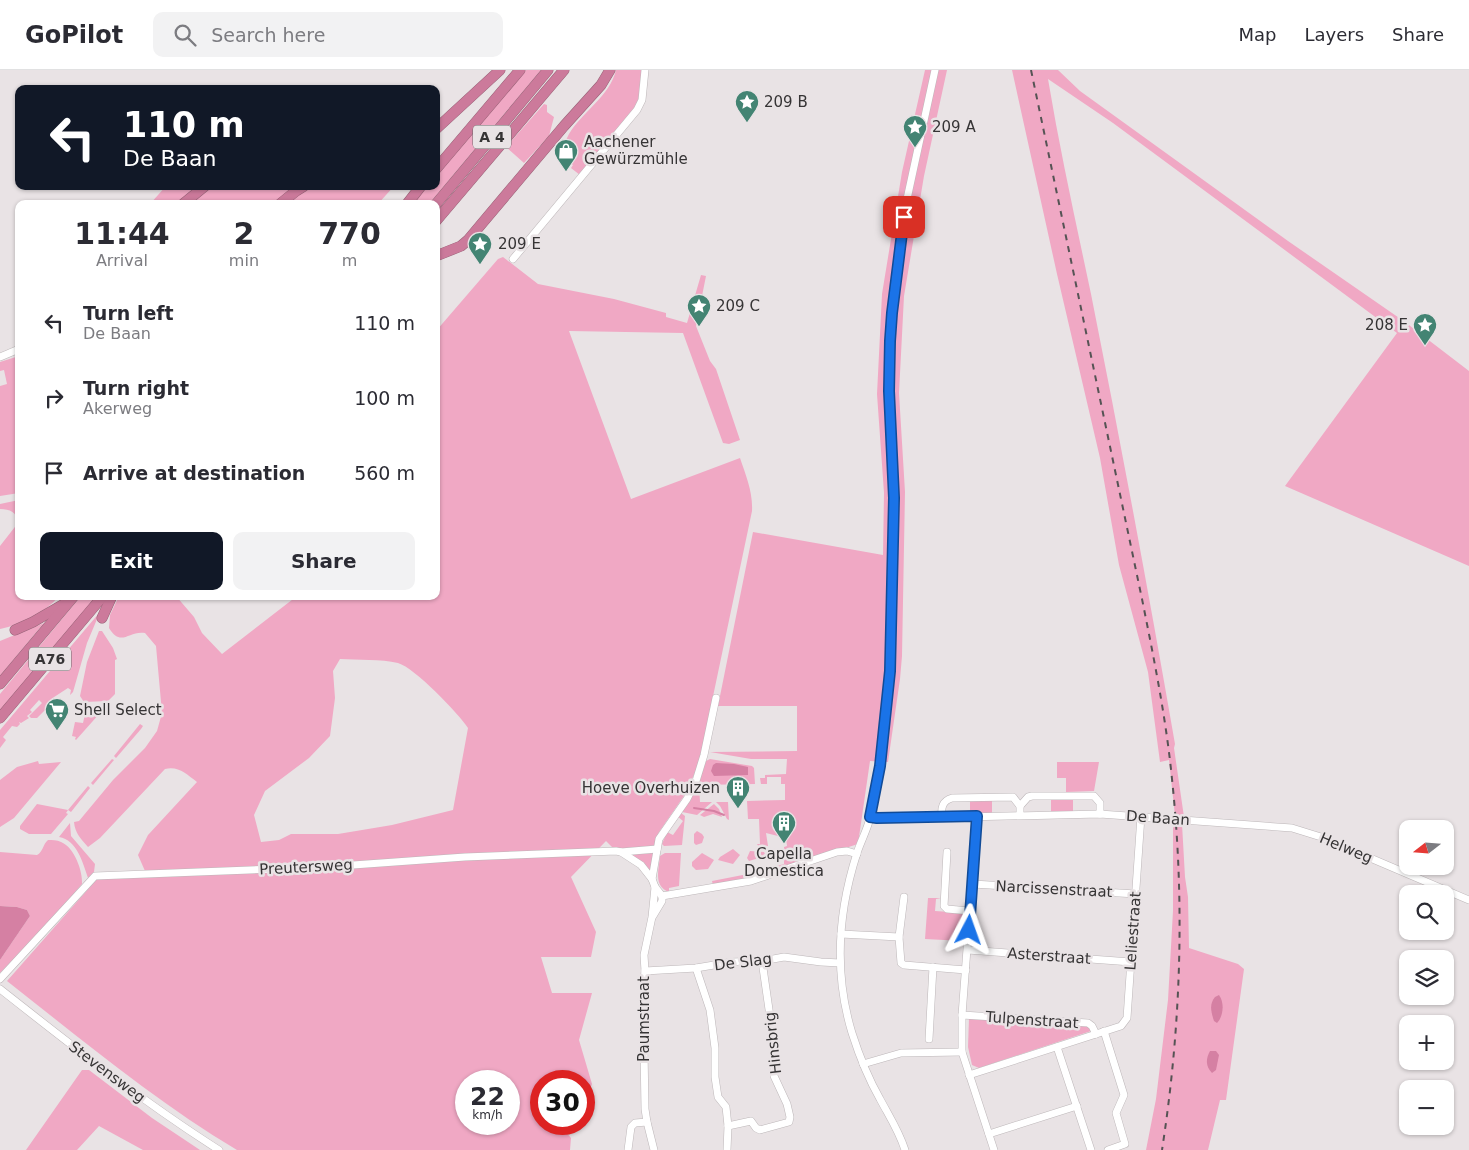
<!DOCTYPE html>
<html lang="en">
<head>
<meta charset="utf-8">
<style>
	body { margin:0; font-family:"DejaVu Sans",sans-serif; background:#f2f2f3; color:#2b2b33; height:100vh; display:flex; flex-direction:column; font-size:19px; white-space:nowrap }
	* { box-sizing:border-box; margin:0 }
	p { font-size:16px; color:#7c7c81 }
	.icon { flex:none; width:28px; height:28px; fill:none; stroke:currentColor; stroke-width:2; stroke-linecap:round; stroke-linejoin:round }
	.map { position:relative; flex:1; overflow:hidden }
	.side { position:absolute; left:15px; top:130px; width:425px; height:400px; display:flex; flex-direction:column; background:#fff; border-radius:10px; box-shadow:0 1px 4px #0004 }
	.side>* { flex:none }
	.hud { position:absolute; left:15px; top:15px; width:425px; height:105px; border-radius:10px; box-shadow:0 1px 4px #0004; background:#111827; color:#fff; overflow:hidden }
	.needle { width:32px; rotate:253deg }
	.tools { position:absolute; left:1399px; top:750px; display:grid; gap:10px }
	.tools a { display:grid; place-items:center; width:55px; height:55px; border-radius:10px; background:#fff; box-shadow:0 1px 4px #0004; font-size:25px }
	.speed { position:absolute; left:455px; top:1000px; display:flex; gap:10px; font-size:25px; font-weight:700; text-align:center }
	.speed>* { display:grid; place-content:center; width:65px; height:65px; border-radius:50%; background:#fff; box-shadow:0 1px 4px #0004; line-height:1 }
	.speed small { font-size:12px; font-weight:400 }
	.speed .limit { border:8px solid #d22; background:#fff; color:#111 }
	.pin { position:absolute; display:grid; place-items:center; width:42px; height:42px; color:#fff; margin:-21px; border-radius:10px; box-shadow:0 2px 8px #0006 }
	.me { position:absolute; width:55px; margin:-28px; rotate:4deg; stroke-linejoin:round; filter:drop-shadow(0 0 4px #0008) }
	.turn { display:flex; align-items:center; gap:18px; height:105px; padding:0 25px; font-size:22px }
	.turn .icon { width:65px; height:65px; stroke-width:2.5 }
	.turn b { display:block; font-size:35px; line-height:42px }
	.eta { display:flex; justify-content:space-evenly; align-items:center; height:85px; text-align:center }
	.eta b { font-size:30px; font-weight:700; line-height:35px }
	.cta { display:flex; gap:10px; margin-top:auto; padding:10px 25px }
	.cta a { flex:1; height:58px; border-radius:10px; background:#111827; color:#fff; font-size:20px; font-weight:700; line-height:58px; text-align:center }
	.cta a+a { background:#f2f2f3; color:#2b2b33 }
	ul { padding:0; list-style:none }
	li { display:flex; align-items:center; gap:15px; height:75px; padding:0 25px }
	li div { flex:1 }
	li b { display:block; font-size:19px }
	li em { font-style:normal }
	header { display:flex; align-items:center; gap:30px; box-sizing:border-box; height:70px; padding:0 25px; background:#fff; border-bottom:1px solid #e1e1e2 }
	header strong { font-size:24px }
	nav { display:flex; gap:28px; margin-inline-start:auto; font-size:18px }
	.search { width:350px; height:45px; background:#f2f2f3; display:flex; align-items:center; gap:12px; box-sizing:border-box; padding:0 18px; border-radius:10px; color:#7c7c81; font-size:19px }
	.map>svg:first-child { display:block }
	.green { fill:#f0a8c4; fill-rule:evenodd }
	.water { fill:#d580a3 }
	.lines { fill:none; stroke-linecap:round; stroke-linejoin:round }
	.stream { stroke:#d580a3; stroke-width:2 }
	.minor-casing { stroke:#bdb7b9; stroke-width:8 }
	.highway-casing { stroke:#986277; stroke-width:11 }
	.minor { stroke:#fff; stroke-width:7 }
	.highway { stroke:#cc7a9b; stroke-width:10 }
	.rail { stroke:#555354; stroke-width:2; stroke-dasharray:6 6; stroke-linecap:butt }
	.route-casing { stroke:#114b97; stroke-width:12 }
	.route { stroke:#1a73e8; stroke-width:9 }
	.labels { text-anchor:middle; stroke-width:5; stroke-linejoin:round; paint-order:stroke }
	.shield { fill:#e9e3e5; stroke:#6c686a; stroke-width:1 }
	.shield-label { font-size:14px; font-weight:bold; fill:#363435 }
	.poi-label { font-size:15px; fill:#363435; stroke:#e9e3e5; text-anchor:start }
	.street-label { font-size:15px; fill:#363435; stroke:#e9e3e5 }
</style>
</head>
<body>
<header>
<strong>GoPilot</strong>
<div class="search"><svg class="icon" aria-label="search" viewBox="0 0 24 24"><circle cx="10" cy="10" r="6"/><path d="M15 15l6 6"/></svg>Search here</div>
<nav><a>Map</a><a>Layers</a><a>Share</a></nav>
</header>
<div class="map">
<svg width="1469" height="1080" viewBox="0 0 1469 1080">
	<rect width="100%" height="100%" fill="#e9e3e5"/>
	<!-- green -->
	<g class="green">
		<path d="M526 0H541L429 134H412L427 116H436V105Z"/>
		<path d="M616 0H643L638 34 580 105 571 98 573 95 559 85C564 78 565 71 569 64 582 42 610 26 616 0Z"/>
		<path d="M925 0H947L924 106 904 226 899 323 905 422 902 586 900 609 888 692 870 691 858 774 748 809 713 815 712 811 753 803 784 794V777L787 776 786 768 766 763 768 776 759 777 757 774H760L759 749H748L747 731 785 730V714H781V707H767V714H761L760 708H765V705L786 704 787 689H751L710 682 797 681V636H718L753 462 883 485 884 423 877 324 882 224 902 102Z"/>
		<path d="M1012 0H1058L1080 21 1288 171 1405 252 1469 301V496L1285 416 1397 263 1113 53 1048 9C1060 81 1076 153 1091 224 1121 374 1149 524 1175 674L1174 678 1184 747 1175 746 1169 690 1160 692 1148 602 1119 495 1100 388 1057 204Z"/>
		<path d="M544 34 547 35V42L554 47 549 66 524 93 506 77Z"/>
		<path d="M166 116H196L177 134H150Z"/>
		<path d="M216 116H297L283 125 275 134H190L208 120Z"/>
		<path d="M318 116H394L378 134H286L303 121Z"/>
		<path d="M503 187 538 214 614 229 666 243V247L687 253 701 205 706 206 696 256 710 291 716 299 740 370 729 374 723 373 683 263 569 261 631 429 740 388C746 406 753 422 752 441L699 693 686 723 659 762 654 777 614 779 606 771 571 807 596 862 591 887H541L552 923H592L579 970 592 1014 585 1032 584 1033V1011H541V1054H559L571 1068 570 1080H237C155 1031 81 969 7 911L97 809 145 801 138 785 148 765 197 712C186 704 179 696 165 699L100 768 88 777C81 769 75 763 74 752L79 751 113 710 145 678 157 661 162 643 156 576 145 563C129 560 121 578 109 558L110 545 119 526H176L194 547 202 563 222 584 297 526H436V261L498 189ZM340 589C358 590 381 589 398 593 415 598 458 643 468 658L453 740 392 755 338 764H291L279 770 261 772 254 745 265 721 309 688 330 666 335 628 333 601ZM466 1011H509V1054H466Z"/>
		<path d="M19 286V423L0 426V316L7 314 4 300 0 301V292Z"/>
		<path d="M19 430V526H59C44 544 22 554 0 559V476L18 453C17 442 10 439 0 439V434Z"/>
		<path d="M81 526H97L0 642V624Z"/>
		<path d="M100 542 87 573 73 622 70 625 71 620 68 618 51 629 50 635 37 648H31L29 646 42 633 39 630 30 640 32 642 27 646 29 648 21 653 19 652 20 654 17 657 12 656 3 667 6 670 0 678V660Z"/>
		<path d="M44 553 0 606V571Z"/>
		<path d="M99 561H102L113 578 117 589 115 590V624L108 631 84 632 80 626 87 592Z"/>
		<path d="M86 640 99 641 100 643 76 670 75 669 76 667 72 666 75 652 83 653Z"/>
		<path d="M140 654 143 656 141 659 116 688 114 686Z"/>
		<path d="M112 689 114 690 93 715 91 713Z"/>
		<path d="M710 689 752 696 754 698 755 714 699 715 700 732H712L697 745 682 742 698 715 706 691Z"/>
		<path d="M38 691 39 694 61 692 14 748 0 757V710L17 697Z"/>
		<path d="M1057 692H1099L1094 721 1066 722V708H1057Z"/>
		<path d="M88 716 90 718 71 742 68 740 66 743 68 744 51 764H29L20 759V756L37 734 68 740Z"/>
		<path d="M1054 728 1073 729V742H1051V730Z"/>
		<path d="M972 729H989L992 731V743H970V731Z"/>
		<path d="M716 732H728L729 750 727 749 720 736Z"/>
		<path d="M714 734 719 739 722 747 713 744 704 747 700 745Z"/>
		<path d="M681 743 685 746 682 775 664 776 662 774 667 762 673 765 683 751 677 746Z"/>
		<path d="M70 753 71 766 95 794 94 802 88 808C83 793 77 770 59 767Z"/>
		<path d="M1176 753 1182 754 1185 807 1188 827 1189 878 1238 894 1244 899 1226 1030H1220L1208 1080H1146L1156 1029 1168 930 1173 841V758Z"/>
		<path d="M697 761 702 764 704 767 702 773 696 775 694 773V764Z"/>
		<path d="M48 770C52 770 57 770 61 772 74 777 83 801 82 814L40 863 0 903V890L30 846 27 840 17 837 0 836V782L37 785C43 782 43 774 48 770Z"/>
		<path d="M733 779 740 785 733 794 718 790 720 787Z"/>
		<path d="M750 781 764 782 766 786 749 791 747 788Z"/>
		<path d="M653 783 650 802 631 784Z"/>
		<path d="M665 783H681L679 816 669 818V822C653 816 659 799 660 786Z"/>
		<path d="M702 783 714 790 708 799 696 800 692 796V792Z"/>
		<path d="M928 828H941L936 829 935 841 965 843 963 871 925 869Z"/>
		<path d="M969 948 1084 955 1090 957 1091 961 979 998 972 995 968 977Z"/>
		<path d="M82 1000H89L152 1048 200 1080H143L99 1056 77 1080H26Z"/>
	</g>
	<!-- water -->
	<g class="water">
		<path d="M716 693 734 694 748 697V705L714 706 711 701 713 695Z"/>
		<path d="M0 836 17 837 27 840 30 846 0 890Z"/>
		<path d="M1219 925C1225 933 1223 947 1217 953L1214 951C1211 942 1209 934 1215 927Z"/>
		<path d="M1210 981H1216L1219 985 1216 1000 1212 1003C1205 996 1206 988 1210 981Z"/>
	</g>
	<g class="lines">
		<!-- stream -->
		<path class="stream" d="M694 738 714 741 724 745"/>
		<!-- minor casing -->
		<g class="minor-casing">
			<g id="minor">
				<path d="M513 189 637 40 642 30 645 0"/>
				<path d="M0 287 19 279"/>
				<path d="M1020 736 1028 727 1032 726H1094L1100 733V744"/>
				<path d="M977 746 962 945V982L994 1080"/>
				<path d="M870 747 877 749 1100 744 1292 758 1321 767 1469 830"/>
				<path d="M942 747C941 738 942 731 952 728L1013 727 1020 736V745"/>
				<path d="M621 782 641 795 652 809"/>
				<path d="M947 782 944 836 947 839 970 841"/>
				<path d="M973 814 1136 824"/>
				<path d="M662 826 655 817 652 809 659 769 687 729 696 711 704 685 716 628"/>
				<path d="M662 826 751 811 837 782 847 781 857 784"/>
				<path d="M904 827 899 867 901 893 904 895 966 900"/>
				<path d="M653 846 662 831V826"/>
				<path d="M841 864 899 867"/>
				<path d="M968 880 1131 892"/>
				<path d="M696 898 710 940 715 978V1007L718 1027 726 1037 728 1056 727 1080"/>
				<path d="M645 901 696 898 732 892 762 891 784 887 821 892 840 893"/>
				<path d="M0 909 95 806 325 797 465 787 616 781 621 782 657 779"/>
				<path d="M0 919C71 975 142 1031 219 1080"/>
				<path d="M962 945 1088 953 1092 956 1096 964"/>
				<path d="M1104 961 1124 1025 1116 1043 1125 1074 1108 1080"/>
				<path d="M929 969 933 897"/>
				<path d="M1057 977 1091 1080"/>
				<path d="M863 994 901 983 962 982"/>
				<path d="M969 1005 1121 956 1127 948 1141 746"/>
				<path d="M728 1056 751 1051 756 1058 760 1060 789 1052 790 1047 787 1034 774 1006 775 981 762 891"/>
				<path d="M989 1064 1077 1036"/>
				<path d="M628 1080 631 1057 635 1053 647 1052"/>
				<path d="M654 1080 647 1052 645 1039 643 919 645 901 644 885 652 847 655 817"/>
				<path d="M905 1080C899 1061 889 1046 880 1029 868 1008 859 985 852 963 834 904 838 842 857 783 861 771 867 760 870 748 875 731 876 713 880 695L879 691 889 625 892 570 894 429 889 321 892 243 907 129 935 0"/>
			</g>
		</g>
		<!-- highway casing -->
		<g class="highway-casing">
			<g id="highway">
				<path d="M436 59 500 0"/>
				<path d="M436 99 520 0"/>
				<path d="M183 134 205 116"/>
				<path d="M280 134 296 121 304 116"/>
				<path d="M407 134 421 116"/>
				<path d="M436 134 548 0"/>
				<path d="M436 151 564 0"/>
				<path d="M436 186 461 176 468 170 564 56 601 15 610 0"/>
				<path d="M102 548 112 526"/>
				<path d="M15 560 33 552 64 534"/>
				<path d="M0 614 74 526"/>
				<path d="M0 648 103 526"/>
			</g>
		</g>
		<!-- minor -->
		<use href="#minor" class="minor"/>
		<!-- highway -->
		<use href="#highway" class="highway"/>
		<!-- rail -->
		<path class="rail" d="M1031 0 1142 529C1154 589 1166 648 1172 709 1185 833 1181 957 1162 1080"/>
	</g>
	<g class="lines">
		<!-- route casing -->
		<g class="route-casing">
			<path id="route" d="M904 147 892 243 890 271 889 321 894 428 890 601 880 696 870 747 877 748 977 746 969 860"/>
		</g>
		<!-- route -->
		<use href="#route" class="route"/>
	</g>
	<!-- icons -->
	<defs>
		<g id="sight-pin" transform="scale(1.25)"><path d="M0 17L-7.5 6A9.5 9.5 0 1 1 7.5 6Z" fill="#438473" stroke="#e9e3e5"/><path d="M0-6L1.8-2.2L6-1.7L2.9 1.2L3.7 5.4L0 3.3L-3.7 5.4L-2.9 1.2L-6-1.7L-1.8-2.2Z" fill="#fff"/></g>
		<g id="shop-pin" transform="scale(1.25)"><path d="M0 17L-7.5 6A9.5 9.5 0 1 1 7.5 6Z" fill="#438473" stroke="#e9e3e5"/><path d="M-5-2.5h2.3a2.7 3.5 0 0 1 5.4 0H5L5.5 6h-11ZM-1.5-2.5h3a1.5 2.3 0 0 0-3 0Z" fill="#fff"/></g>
		<g id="supermarket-pin" transform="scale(1.25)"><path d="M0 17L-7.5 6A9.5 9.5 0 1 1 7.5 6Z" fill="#438473" stroke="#e9e3e5"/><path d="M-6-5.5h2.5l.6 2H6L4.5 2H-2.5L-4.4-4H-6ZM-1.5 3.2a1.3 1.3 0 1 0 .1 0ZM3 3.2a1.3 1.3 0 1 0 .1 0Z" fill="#fff"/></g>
		<g id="building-pin" transform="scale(1.25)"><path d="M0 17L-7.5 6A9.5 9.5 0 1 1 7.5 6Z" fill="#438473" stroke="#e9e3e5"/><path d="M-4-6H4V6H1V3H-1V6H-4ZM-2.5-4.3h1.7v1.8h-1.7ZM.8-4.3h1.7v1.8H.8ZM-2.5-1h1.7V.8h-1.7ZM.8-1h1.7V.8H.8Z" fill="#fff"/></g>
	</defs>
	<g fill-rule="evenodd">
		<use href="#sight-pin" x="747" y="32"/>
		<use href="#sight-pin" x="915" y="57"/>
		<use href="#shop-pin" x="566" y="81"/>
		<use href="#sight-pin" x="480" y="174"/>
		<use href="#sight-pin" x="699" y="236"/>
		<use href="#sight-pin" x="1425" y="255"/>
		<use href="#supermarket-pin" x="57" y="640"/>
		<use href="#building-pin" x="738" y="718"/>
		<use href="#building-pin" x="784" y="753"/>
	</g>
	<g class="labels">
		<!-- shield labels -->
		<g class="shield">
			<rect x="473" y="55.5" width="38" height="23" rx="4"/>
			<rect x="29" y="577.5" width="42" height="23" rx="4"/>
		</g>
		<g class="shield-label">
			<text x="492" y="72">A 4</text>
			<text x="50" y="594">A76</text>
		</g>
		<!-- poi labels -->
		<g class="poi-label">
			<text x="764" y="37">209 B</text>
			<text x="932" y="62">209 A</text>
			<text x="584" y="77">Aachener<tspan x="584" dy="17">Gewürzmühle</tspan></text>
			<text x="498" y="179">209 E</text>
			<text x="716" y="241">209 C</text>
			<text x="1408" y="260" text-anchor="end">208 E</text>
			<text x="74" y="645">Shell Select</text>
			<text x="720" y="723" text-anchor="end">Hoeve Overhuizen</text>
			<text x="784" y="789" text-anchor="middle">Capella<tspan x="784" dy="17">Domestica</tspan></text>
		</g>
		<!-- street labels -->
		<g class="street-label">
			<text transform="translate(1158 748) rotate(4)" y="5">De Baan</text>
			<text transform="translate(1346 778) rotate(23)" y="5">Helweg</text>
			<text transform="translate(306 797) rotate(-3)" y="5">Preutersweg</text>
			<text transform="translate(1054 819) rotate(3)" y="5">Narcissenstraat</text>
			<text transform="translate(1133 861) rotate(-86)" y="5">Leliestraat</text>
			<text transform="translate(1049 886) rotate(4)" y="5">Asterstraat</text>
			<text transform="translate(743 892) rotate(-7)" y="5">De Slag</text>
			<text transform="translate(644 949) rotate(-90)" y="5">Paumstraat</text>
			<text transform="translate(1032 950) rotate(4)" y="5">Tulpenstraat</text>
			<text transform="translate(773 973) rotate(-96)" y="5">Hinsbrig</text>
			<text transform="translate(107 1002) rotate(37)" y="5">Stevensweg</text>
		</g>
	</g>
</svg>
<div class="tools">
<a><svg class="needle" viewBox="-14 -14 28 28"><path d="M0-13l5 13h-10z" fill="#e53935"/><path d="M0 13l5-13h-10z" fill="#7c7c81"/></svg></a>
<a><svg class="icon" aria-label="search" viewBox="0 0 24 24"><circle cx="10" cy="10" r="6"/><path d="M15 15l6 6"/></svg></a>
<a><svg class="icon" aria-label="layers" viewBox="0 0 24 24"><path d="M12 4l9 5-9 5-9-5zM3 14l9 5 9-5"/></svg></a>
<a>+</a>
<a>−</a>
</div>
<div class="speed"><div>22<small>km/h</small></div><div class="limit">30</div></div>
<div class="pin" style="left:904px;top:147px;background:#d93025"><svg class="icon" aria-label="arrive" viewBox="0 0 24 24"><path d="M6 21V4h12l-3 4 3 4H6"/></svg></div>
<svg class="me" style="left:969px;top:860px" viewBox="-20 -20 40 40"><path d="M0-17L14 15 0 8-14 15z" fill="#1a73e8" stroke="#fff" stroke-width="4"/></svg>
<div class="hud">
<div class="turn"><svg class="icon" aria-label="left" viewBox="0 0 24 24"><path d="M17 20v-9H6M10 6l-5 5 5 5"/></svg><div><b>110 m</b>De Baan</div></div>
</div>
<section class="side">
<div class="eta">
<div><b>11:44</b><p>Arrival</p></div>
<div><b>2</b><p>min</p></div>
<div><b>770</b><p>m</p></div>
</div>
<ul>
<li><svg class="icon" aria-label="left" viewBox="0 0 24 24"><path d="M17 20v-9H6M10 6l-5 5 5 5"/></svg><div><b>Turn left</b><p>De Baan</p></div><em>110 m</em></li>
<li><svg class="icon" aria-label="right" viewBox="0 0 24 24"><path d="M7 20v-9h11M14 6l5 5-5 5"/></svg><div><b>Turn right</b><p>Akerweg</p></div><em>100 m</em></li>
<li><svg class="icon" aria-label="arrive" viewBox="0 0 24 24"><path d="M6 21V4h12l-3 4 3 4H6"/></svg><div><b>Arrive at destination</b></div><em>560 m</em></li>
</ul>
<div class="cta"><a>Exit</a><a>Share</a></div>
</section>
</div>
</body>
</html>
